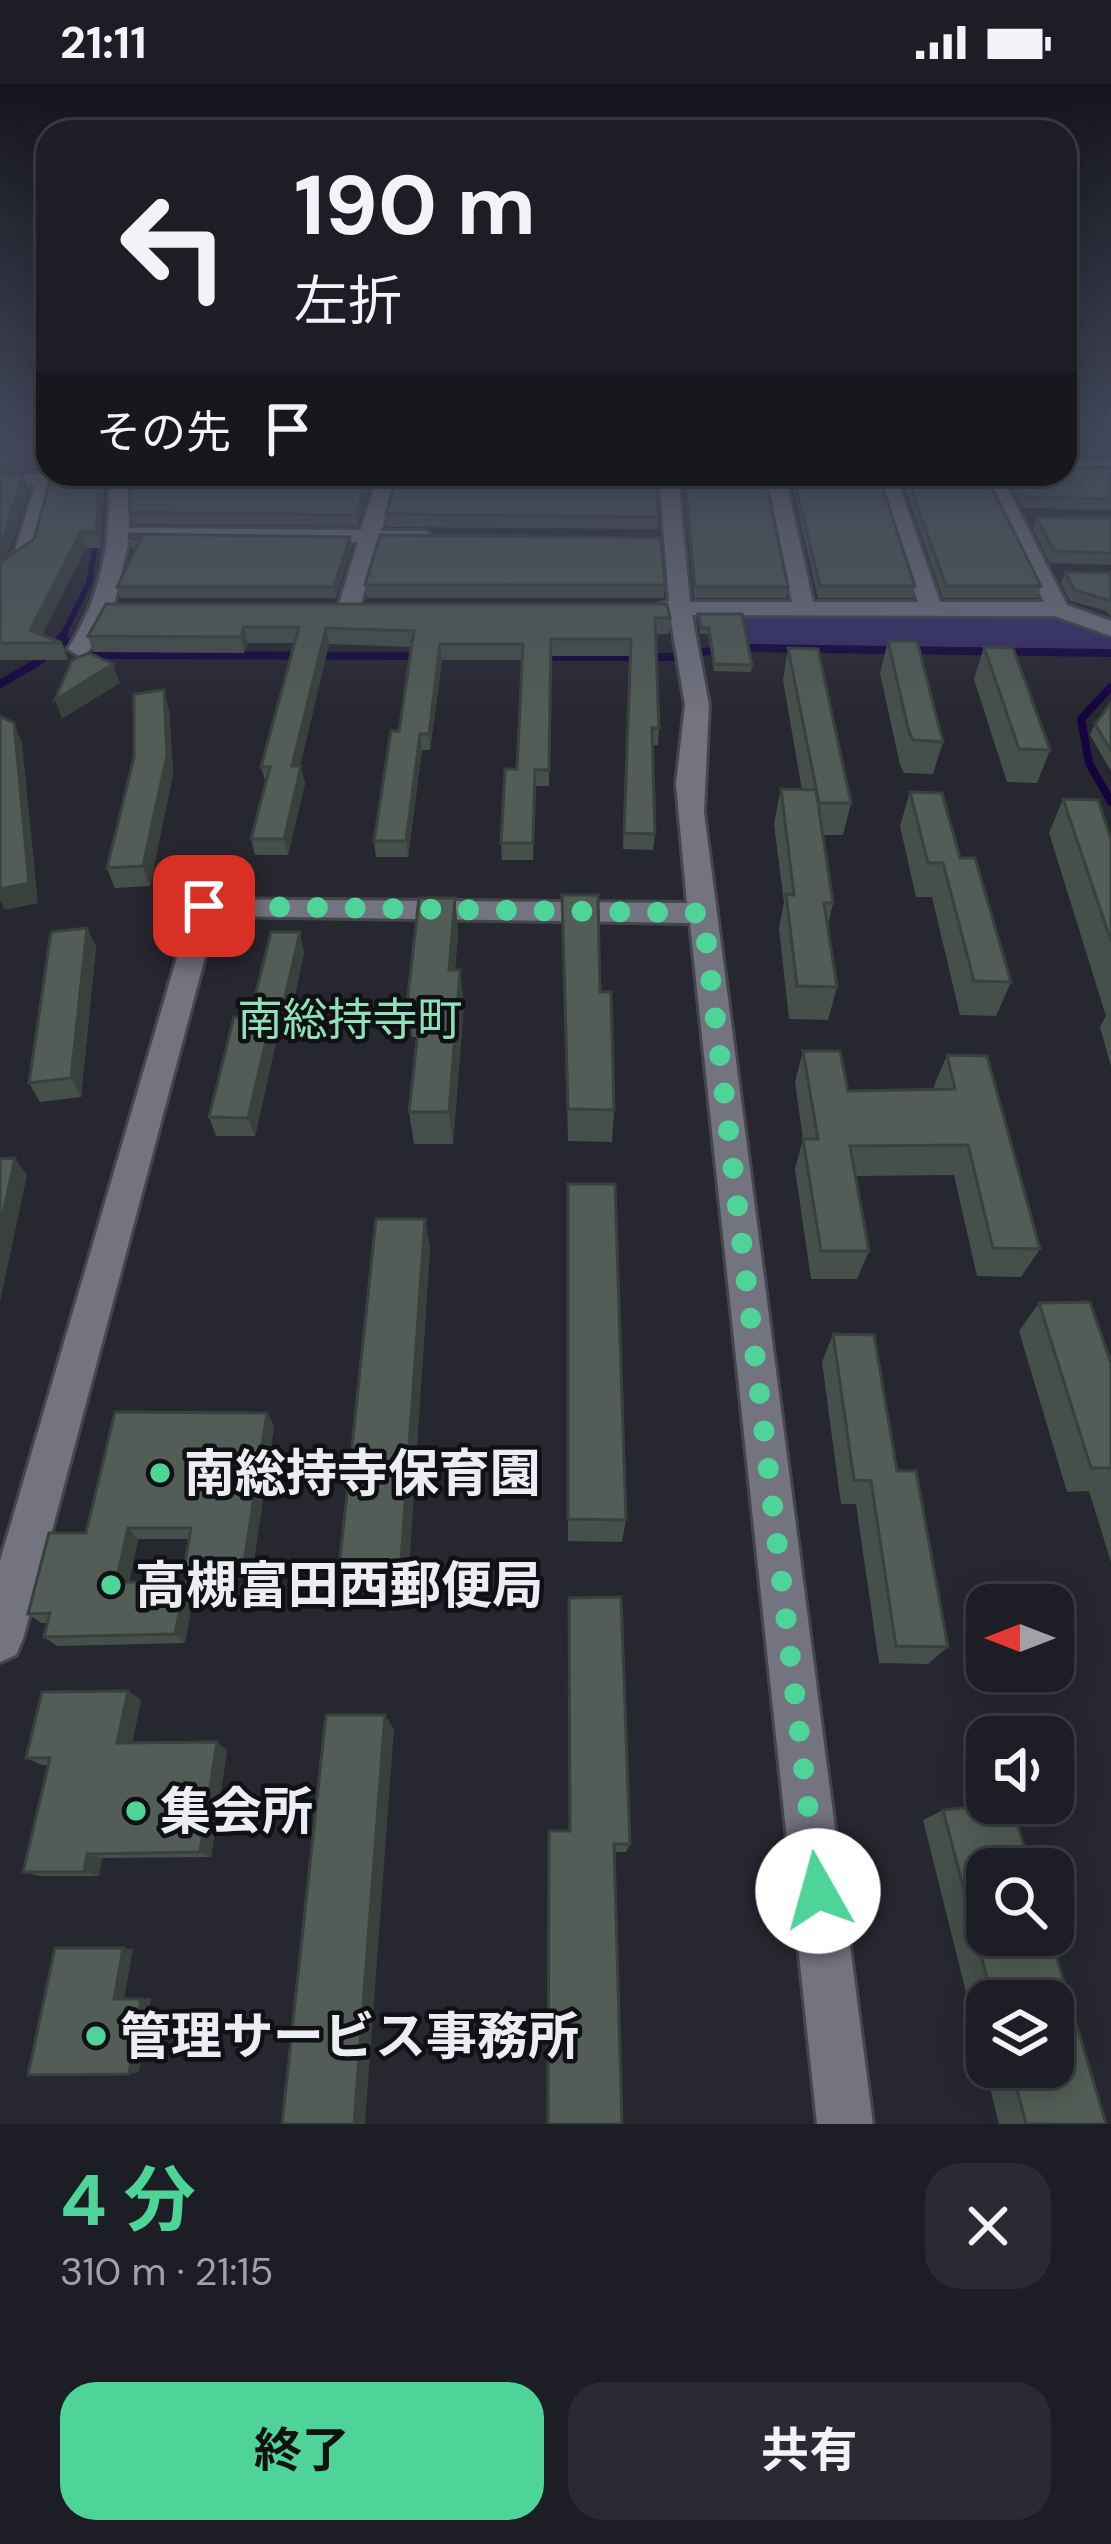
<!DOCTYPE html>
<html lang="ja">
<head>
<meta charset="utf-8">
<style>
	body { margin:0; font-family:"DM Sans","Noto Sans JP",sans-serif; background:#2a2a32; color:#f1f3f6; height:100vh; display:flex; flex-direction:column; font-size:45px; white-space:nowrap }
	* { box-sizing:border-box; margin:0 }
	p { font-size:39px; color:#a0a2a7 }
	.icon { flex:none; width:66px; height:66px; fill:none; stroke:currentColor; stroke-width:2; stroke-linecap:round; stroke-linejoin:round }
	.map { position:relative; height:2040px; overflow:hidden }
	.sheet { display:flex; flex-direction:column; background:#1d1d25; flex:1 }
	.sheet>* { flex:none }
	.guide { position:absolute; left:36px; top:36px; width:1041px; height:366px; border-radius:36px; box-shadow:0 6px 30px #0003,0 0 0 3px #3b3b42; background:#1d1d25; color:#f1f3f6; overflow:hidden }
	.needle { width:78px; rotate:270deg }
	.controls { position:absolute; left:966px; top:1500px; display:grid; gap:24px }
	.controls a { display:grid; place-items:center; width:108px; height:108px; border-radius:24px; background:#1d1d25; box-shadow:0 6px 30px #0003,0 0 0 3px #3b3b42; font-size:60px }
	.pin { position:absolute; display:grid; place-items:center; width:102px; height:102px; color:#fff; margin:-51px; border-radius:24px; box-shadow:0 6px 18px #0006 }
	.me { position:absolute; width:132px; margin:-66px; rotate:353deg; stroke-linejoin:round; filter:drop-shadow(0 0 9px #0008) }
	.turn { display:flex; align-items:center; gap:42px; height:252px; padding:0 60px; font-size:54px }
	.turn .icon { width:156px; height:156px; stroke-width:2.5 }
	.turn b { display:block; font-size:84px; line-height:102px }
	.then { display:flex; align-items:center; height:114px; padding:0 60px; background:#0003; gap:24px; font-size:45px }
	.round { display:grid; place-items:center; flex:none; width:126px; height:126px; border-radius:36px; background:#2a2a32 }
	.headline { display:flex; align-items:center; justify-content:space-between; height:204px; padding:0 60px }
	h1 { font-size:72px; font-weight:700; line-height:90px; color:#4ed399 }
	.action { display:flex; gap:24px; margin-top:auto; padding:24px 60px }
	.action a { flex:1; height:138px; border-radius:36px; background:#4ed399; color:#111; font-size:48px; font-weight:700; line-height:138px; text-align:center }
	.action a+a { background:#2a2a32; color:#f1f3f6 }
	.status { display:flex; justify-content:space-between; align-items:center; height:84px; padding:0 60px; background:#1d1d25; direction:ltr }
	.status svg { height:33px; fill:currentColor }
	.map>svg:first-child { display:block }
	.green { fill:#362d68 }
	.lines { fill:none; stroke-linecap:round; stroke-linejoin:round }
	.stream-far1 { stroke:#15033e; stroke-width:6 }
	.stream { stroke:#15033e; stroke-width:8 }
	.minor-casing { stroke:#45454d; stroke-width:6 }
	.minor { fill:#747480; fill-rule:evenodd }
	.wall { fill:#46504a; fill-rule:evenodd }
	.shaded-wall { fill:#39413c }
	.building { fill:#515d56; stroke:#39413c; stroke-width:3 }
	.route { stroke:#4ed399; stroke-width:21; stroke-dasharray:0 37.8 }
	.poi-dot { fill:#4ed399; stroke:#111015; stroke-width:4.5 }
	.labels { text-anchor:middle; stroke-width:9; stroke-linejoin:round; paint-order:stroke }
	.neighbourhood-label { font-size:45px; fill:#8fe1b7; stroke:#111015 }
	.near-poi-label { font-size:51px; font-weight:bold; fill:#ececf3; stroke:#111015; text-anchor:start }
</style>
</head>
<body>
<div class="status"><b>21:11</b><svg viewBox="0 0 49 12"><path d="M0 12V9h3v3zM5 12V6h3v6zM10 12V3h3v9zM15 12V0h3v12zM26 1h20v11H26zM47 4h2v5h-2z"/></svg></div>
<div class="map">
<svg width="1111" height="2040" viewBox="0 0 1111 2040">
	<rect width="100%" height="100%" fill="#272731"/>
	<!-- green -->
	<path class="green" d="M698 527 1060 533 1111 554V566L749 560 746 542H694L692 531Z"/>
	<g class="lines">
		<!-- stream-far1 -->
		<path class="stream-far1" d="M62 553 89 499 97 452"/>
		<!-- stream -->
		<g class="stream">
			<path d="M62 556 100 571 423 572"/>
			<path d="M701 568 750 564 1111 569"/>
			<path d="M538 573H678"/>
			<path d="M0 600 41 576 64 550"/>
			<path d="M1111 603 1081 635 1089 679 1111 718"/>
		</g>
		<!-- minor casing -->
		<g class="minor-casing">
			<g id="minor">
				<rect x="1065" y="377" width="46" height="12"/>
				<path d="M0 389 445 390 451 395 442 401H394L381 447H425L435 453 425 459H378L359 526 348 533 337 526 358 458 129 456 114 521 87 570 79 572 68 565C101 512 110 463 109 401H54L35 470 0 496V480L15 467 35 401H0ZM128 401H375L361 446 129 444Z"/>
				<path d="M659 390H821L812 396 786 397 813 518H918L877 390H895L940 518H1044L982 390H1000L1067 521 1111 537V552L1055 532 692 531 709 621 704 728 873 2040H817L690 839 216 832 23 1555 16 1571 0 1578V1477L194 815 687 819 676 700 685 621 670 531 649 524 669 517ZM767 398 792 518H690L679 403Z"/>
			</g>
		</g>
		<!-- minor -->
		<use href="#minor" class="minor"/>
	</g>
	<!-- wall -->
	<g class="wall">
		<rect x="0" y="349" width="48" height="36"/>
		<path d="M1065 349H1111V374L1066 373Z"/>
		<path d="M1069 383H1111V426L1023 424 1003 390H1065Z"/>
		<path d="M793 390 915 502 912 514H818L792 401Z"/>
		<path d="M900 390H985L1041 502 1037 514H943Z"/>
		<path d="M685 397 788 503 786 514H694L684 407Z"/>
		<path d="M104 406 101 464H86L42 551 62 559 68 576H0V479Z"/>
		<path d="M369 406 358 442 133 440 130 428Z"/>
		<path d="M386 430 659 433 658 445 387 443Z"/>
		<path d="M1037 434H1111V481L1050 479 1033 445Z"/>
		<path d="M350 453 352 463 336 514H121L117 503 136 464H132L129 454Z"/>
		<path d="M1065 488 1111 489V532L1104 526 1070 517 1061 500Z"/>
		<path d="M365 501H665L664 514H367Z"/>
		<path d="M106 520 670 534 669 550H656L659 644 658 661H652L655 750 653 766 623 765 630 572H551L549 702H535L533 776H502L501 759 517 685 522 576H442L430 666H422L408 773H376L374 757 399 647 411 563 329 560 300 682 305 699 288 771H255L251 755 266 699 261 683 295 559H248L244 569 93 568 88 552Z"/>
		<path d="M698 530 752 581 751 588 714 587 708 550H700Z"/>
		<path d="M888 557 943 658 933 690 904 689 900 681 880 589Z"/>
		<path d="M984 563 1050 666 1037 699 1007 698 974 595Z"/>
		<path d="M788 564 851 719 843 751H823L833 819 828 841 837 903 828 936 789 935 779 844 784 819 774 740 781 705 802 706 783 596Z"/>
		<path d="M1111 619V687L1090 651 1095 640Z"/>
		<path d="M169 625 173 690 150 802 115 804 107 784Z"/>
		<path d="M910 708 960 774 1011 898 996 932 960 931 932 813H916L900 742Z"/>
		<path d="M1063 715 1111 755V982L1100 943 1106 932 1049 749Z"/>
		<path d="M562 811 600 908 614 1026 612 1058 568 1057Z"/>
		<path d="M455 814 458 849 455 886 464 919 453 1060H414L409 1028 417 953H412L407 920Z"/>
		<path d="M87 844 96 863 81 1013 40 1018 29 999Z"/>
		<path d="M304 868 286 954H277L255 1052H216L209 1033 250 933Z"/>
		<path d="M803 967 848 1007 935 1006 934 1002 947 971 1040 1165 1021 1193 977 1192 954 1091 856 1092 869 1167 857 1195H811L795 1085 803 1055 795 998Z"/>
		<path d="M568 1100 626 1436 622 1458 568 1457Z"/>
		<path d="M425 1135 430 1165 408 1497H350L340 1476Z"/>
		<path d="M1039 1219 1111 1279V1478L1089 1407 1067 1408 1019 1247Z"/>
		<path d="M833 1250 897 1387 948 1563 928 1580 879 1579 856 1420H841L822 1278Z"/>
		<path d="M267 1329 274 1342 251 1495H193L184 1485 190 1455H138L129 1498 194 1508 185 1559 57 1562 44 1553 48 1539H41L28 1530 86 1449Z"/>
		<path d="M128 1607 141 1616 132 1659 227 1666 211 1773 102 1774 99 1792H40L23 1788 48 1681H42L26 1674Z"/>
		<path d="M1003 1719H1011L1031 1785H987V1851H1050L1106 2040H999L923 1736 943 1726ZM987 1917H1053V1983H987Z"/>
		<path d="M549 1747 630 1760 626 1768H614Z"/>
	</g>
	<!-- shaded-wall -->
	<g class="shaded-wall">
		<path d="M23 390 29 406 11 464 0 476V453Z"/>
		<path d="M100 390 104 406 101 464 96 448Z"/>
		<path d="M367 395 369 406 358 442 356 431Z"/>
		<path d="M81 448 86 464 38 559 30 546Z"/>
		<path d="M350 453 352 463 336 514 334 503Z"/>
		<path d="M244 543 248 559 244 569 241 553Z"/>
		<path d="M326 544 329 560 296 699 292 682Z"/>
		<path d="M440 560 442 576 430 666 429 650Z"/>
		<path d="M113 580 120 599 62 635 55 616Z"/>
		<path d="M164 606 169 625 173 690 150 802 143 782Z"/>
		<path d="M14 639 22 659 38 819 5 826 0 816V805Z"/>
		<path d="M420 650 422 666 408 773 406 757Z"/>
		<path d="M301 682 305 699 288 771 284 755Z"/>
		<path d="M455 814 458 849 452 920 449 886Z"/>
		<path d="M87 844 96 863 81 1013 71 994Z"/>
		<path d="M300 848 304 868 286 954 280 935Z"/>
		<path d="M460 886 464 919 453 1060 449 1028Z"/>
		<path d="M271 935 277 954 255 1052 248 1034Z"/>
		<path d="M15 1074 27 1091 0 1218V1144Z"/>
		<path d="M425 1135 430 1165 408 1497 401 1476Z"/>
		<path d="M267 1329 274 1342 251 1495 243 1485Z"/>
		<path d="M128 1444 138 1455 127 1508 116 1498Z"/>
		<path d="M185 1498 194 1508 185 1559 175 1550Z"/>
		<path d="M128 1607 141 1616 130 1666 117 1659Z"/>
		<path d="M385 1631 394 1645 365 2040H354Z"/>
		<path d="M217 1658 227 1666 211 1773 200 1768Z"/>
		<path d="M87 1770 102 1774 99 1792 84 1788Z"/>
		<path d="M123 1864 133 1865 124 1915H114Z"/>
		<path d="M151 1914 139 1988 129 1990 141 1915Z"/>
	</g>
	<!-- building -->
	<g class="building">
		<rect x="0" y="349" width="48" height="20"/>
		<path d="M1065 349H1111V363L1069 362 1065 375Z"/>
		<path d="M1065 379 1069 383H1111V415L1026 413 1012 390H1065Z"/>
		<path d="M0 389 23 390 5 448 0 453Z"/>
		<path d="M52 390H100L96 448H81L30 546 62 559H0V479L34 455Z"/>
		<path d="M793 390H878L915 502H820Z"/>
		<path d="M906 390H985L1041 502H946Z"/>
		<path d="M765 392 788 503H695L685 397Z"/>
		<path d="M129 394 367 395 356 431 130 428Z"/>
		<path d="M396 395 657 397 659 433 386 430Z"/>
		<path d="M1037 434H1111V469L1054 467Z"/>
		<path d="M130 450 350 453 334 503H117L141 454H129Z"/>
		<path d="M380 451 661 454 665 501H365Z"/>
		<path d="M1065 488 1111 489V517L1074 506Z"/>
		<path d="M106 520H667L670 534H655L659 644H652L655 750 624 749 631 555H551L549 686H535L533 759H501L505 685H517L523 560H440L429 650H420L406 757H374L391 647H399L414 547 326 544 292 682H301L284 755H251L270 683H261L299 543H244L241 553 88 552Z"/>
		<path d="M698 530H742L752 581 714 580 709 544H701Z"/>
		<path d="M888 557H917L943 658 913 656 909 648Z"/>
		<path d="M984 563 1013 564 1050 666 1019 665Z"/>
		<path d="M788 564 818 565 851 719H819Z"/>
		<path d="M89 569 113 580 55 616 72 576Z"/>
		<path d="M164 606 167 671 143 782 107 784 134 673V610Z"/>
		<path d="M1111 619V667L1095 640Z"/>
		<path d="M0 632 14 639 29 799 0 805Z"/>
		<path d="M781 705 816 706 833 819H824L837 903 797 902 786 810 794 811Z"/>
		<path d="M910 708 942 709 960 774H975L1011 898 974 897 943 779H928Z"/>
		<path d="M1063 715 1098 716 1111 755V857Z"/>
		<path d="M562 811H598L600 908H611L614 1026 568 1025Z"/>
		<path d="M419 814H455L449 886H460L449 1028H409L421 920H407Z"/>
		<path d="M87 844 71 994 29 999 51 848Z"/>
		<path d="M271 848H300L280 935H271L248 1034 209 1033 234 933H250Z"/>
		<path d="M803 967H840L848 1007 955 1005 947 971 987 972 1040 1165 993 1164 968 1061 850 1062 869 1167H821L803 1055H818Z"/>
		<path d="M15 1074 0 1144V1075Z"/>
		<path d="M568 1100H615L626 1436 568 1435Z"/>
		<path d="M376 1135H425L401 1476H340Z"/>
		<path d="M1090 1218 1111 1279V1384H1091L1039 1219Z"/>
		<path d="M833 1250 874 1251 897 1387H916L948 1563 896 1562 871 1397 854 1396Z"/>
		<path d="M115 1328 267 1329 243 1485H184L191 1444H128L116 1498H185L175 1550 44 1553 50 1529 28 1530 49 1449H86Z"/>
		<path d="M621 1513 630 1760H614L622 2040H548L549 1747H570L569 1514Z"/>
		<path d="M128 1607 117 1659 217 1658 200 1768 87 1770 84 1788H23L50 1674H26L42 1608Z"/>
		<path d="M326 1631H385L354 2040H282Z"/>
		<path d="M1003 1719H1011L1031 1785H987V1851H1050L1106 2040H1026L1011 1983H1053V1917H993L943 1726Z"/>
		<path d="M55 1864H123L114 1915H141L129 1990 28 1991Z"/>
	</g>
	<!-- sky -->
	<linearGradient id="sky" x2="0" y2="1"><stop stop-color="#15151b"/><stop offset="0.55" stop-color="#41475a"/><stop offset="1" stop-color="#41475a" stop-opacity="0"/></linearGradient>
	<rect width="1111" height="634" fill="url(#sky)"/>
	<g class="lines">
		<!-- route -->
		<path class="route" d="M204 822 703 829 818 1807"/>
	</g>
	<!-- markers -->
	<g class="poi-dot">
		<circle cx="160" cy="1389" r="12"/>
		<circle cx="111" cy="1501" r="12"/>
		<circle cx="136" cy="1727" r="12"/>
		<circle cx="96" cy="1952" r="12"/>
	</g>
	<g class="labels">
		<!-- neighbourhood labels -->
		<g class="neighbourhood-label">
			<text x="350" y="951">南総持寺町</text>
		</g>
		<!-- near-poi labels -->
		<g class="near-poi-label">
			<text x="184" y="1407">南総持寺保育園</text>
			<text x="135" y="1519">高槻富田西郵便局</text>
			<text x="160" y="1745">集会所</text>
			<text x="120" y="1970">管理サービス事務所</text>
		</g>
	</g>
</svg>
<div class="controls">
<a><svg class="needle" viewBox="-14 -14 28 28"><path d="M0-13l5 13h-10z" fill="#e53935"/><path d="M0 13l5-13h-10z" fill="#a0a2a7"/></svg></a>
<a><svg class="icon" aria-label="sound" viewBox="0 0 24 24"><path d="M4 9h4l5-4v14l-5-4H4zM17 9q2 3 0 6"/></svg></a>
<a><svg class="icon" aria-label="search" viewBox="0 0 24 24"><circle cx="10" cy="10" r="6"/><path d="M15 15l6 6"/></svg></a>
<a><svg class="icon" aria-label="layers" viewBox="0 0 24 24"><path d="M12 4l9 5-9 5-9-5zM3 14l9 5 9-5"/></svg></a>
</div>
<div class="pin" style="left:204px;top:822px;background:#d93025"><svg class="icon" aria-label="arrive" viewBox="0 0 24 24"><path d="M6 21V4h12l-3 4 3 4H6"/></svg></div>
<svg class="me" style="left:818px;top:1807px" viewBox="-20 -20 40 40"><circle r="19" fill="#fff"/><path d="M0-13L10 11 0 6-10 11z" fill="#4ed399"/></svg>
<div class="guide">
<div class="turn"><svg class="icon" aria-label="left" viewBox="0 0 24 24"><path d="M17 20v-9H6M10 6l-5 5 5 5"/></svg><div><b>190 m</b>左折</div></div>
<div class="then">その先<svg class="icon" aria-label="arrive" viewBox="0 0 24 24"><path d="M6 21V4h12l-3 4 3 4H6"/></svg></div>
</div>
</div>
<section class="sheet">
<div class="headline"><div><h1>4 分</h1><p>310 m · 21:15</p></div><a class="round"><svg class="icon" aria-label="close" viewBox="0 0 24 24"><path d="M6 6l12 12M18 6L6 18"/></svg></a></div>
<div class="action"><a>終了</a><a>共有</a></div>
</section>
</body>
</html>
